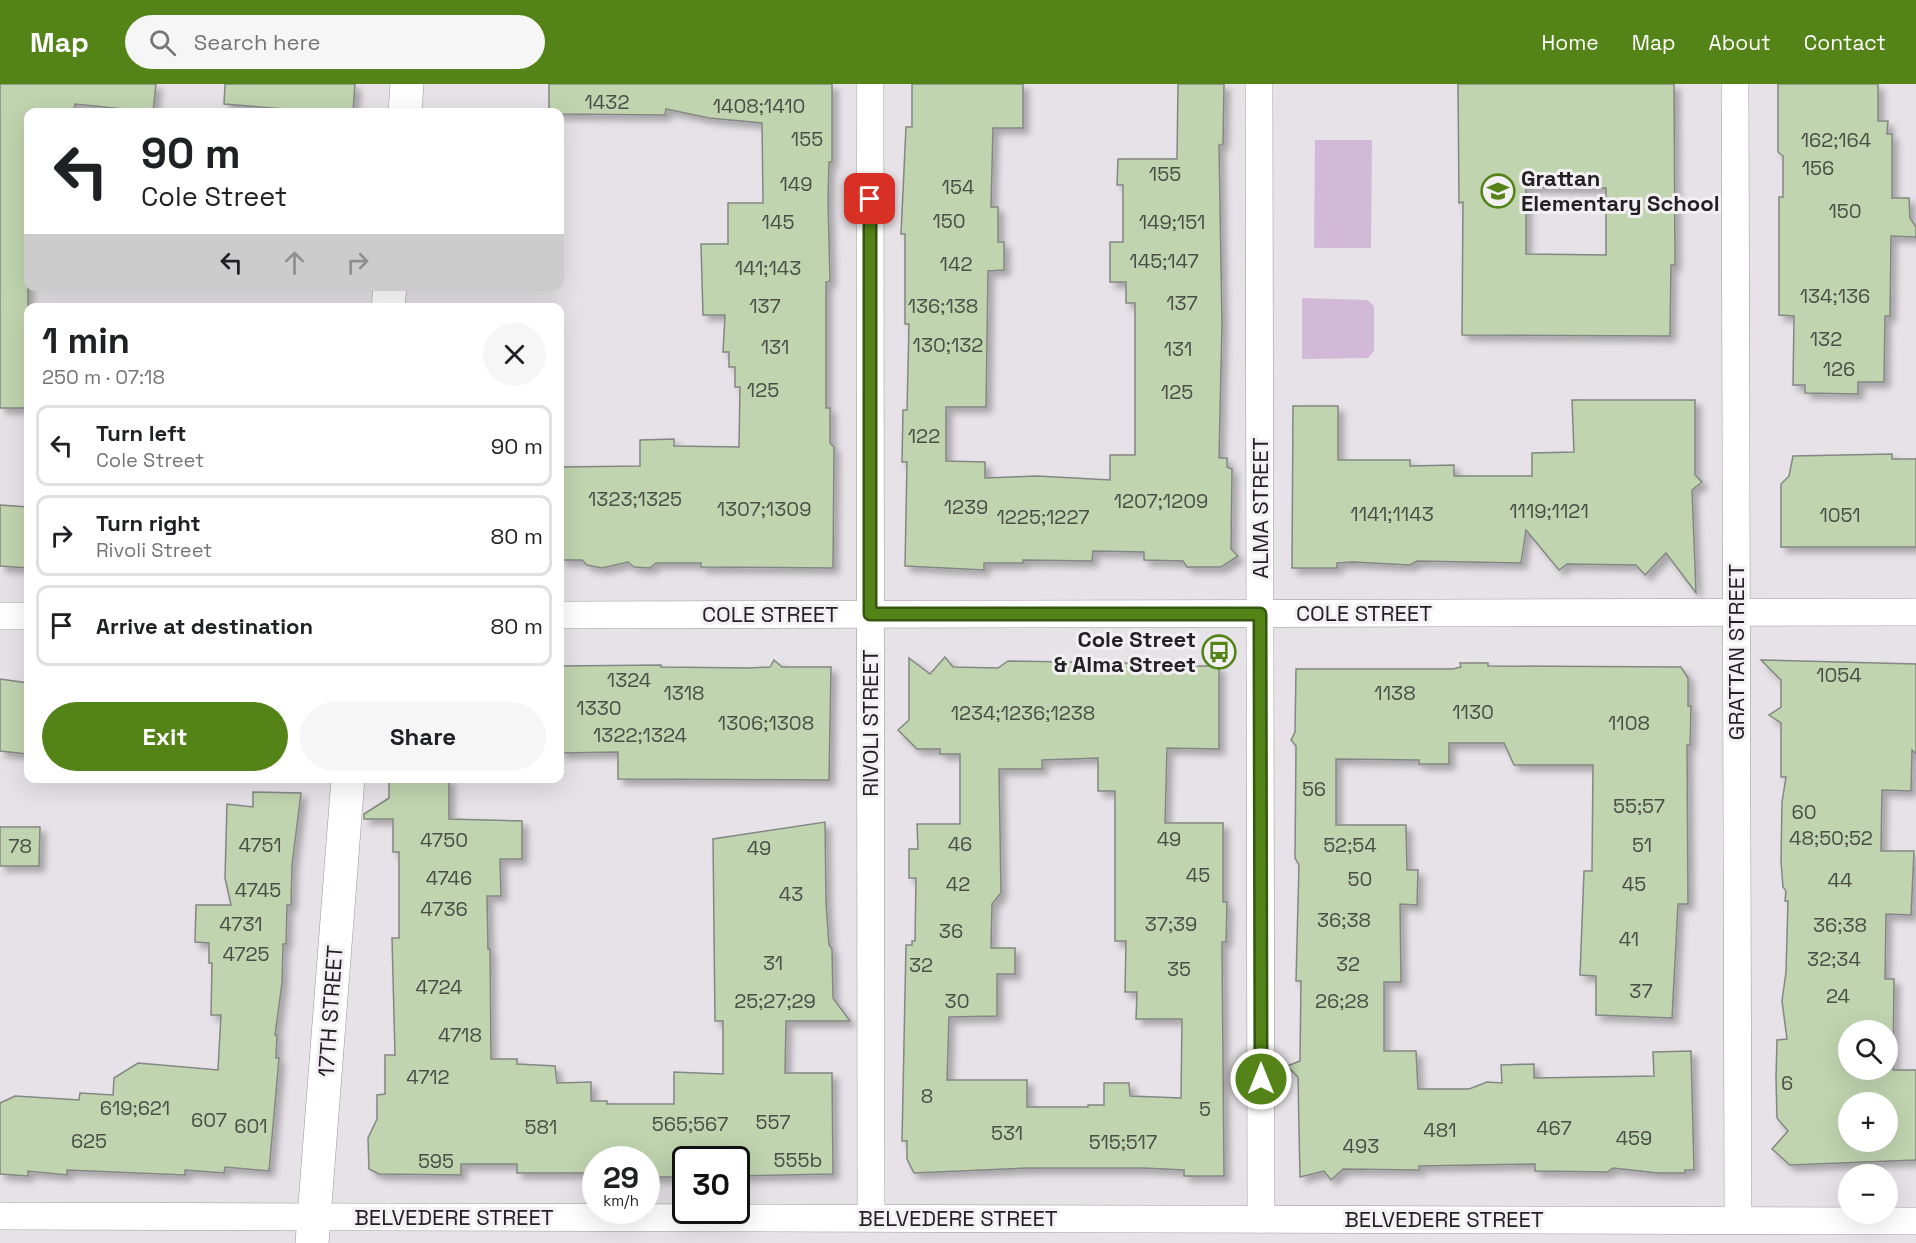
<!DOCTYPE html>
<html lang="en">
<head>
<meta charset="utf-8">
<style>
	body { margin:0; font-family:"Space Grotesk",sans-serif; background:#f6f6f6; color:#202124; height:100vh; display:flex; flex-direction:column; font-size:22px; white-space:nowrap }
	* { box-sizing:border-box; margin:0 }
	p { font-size:20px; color:#757577 }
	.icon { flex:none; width:33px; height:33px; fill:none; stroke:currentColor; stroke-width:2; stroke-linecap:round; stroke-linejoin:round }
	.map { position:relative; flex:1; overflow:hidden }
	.side { position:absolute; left:24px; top:219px; width:540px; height:480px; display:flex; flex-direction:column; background:#fff; border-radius:12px; box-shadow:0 6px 24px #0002 }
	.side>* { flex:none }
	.hud { position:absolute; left:24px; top:24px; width:540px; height:183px; border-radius:12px; box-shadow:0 6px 24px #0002; background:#fff; color:#202124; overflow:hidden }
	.tools { position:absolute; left:1838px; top:936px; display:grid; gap:12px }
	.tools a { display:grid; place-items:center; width:60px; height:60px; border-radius:50%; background:#fff; box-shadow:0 6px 24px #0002; font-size:30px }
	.speed { position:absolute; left:582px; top:1062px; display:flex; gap:12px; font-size:30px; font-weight:700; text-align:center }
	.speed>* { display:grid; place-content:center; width:78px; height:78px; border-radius:50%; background:#fff; box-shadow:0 6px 24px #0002; line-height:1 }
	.speed small { font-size:15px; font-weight:400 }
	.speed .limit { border:3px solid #111; border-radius:9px; background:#fff; color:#111 }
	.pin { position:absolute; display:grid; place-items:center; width:51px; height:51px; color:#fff; margin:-26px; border-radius:12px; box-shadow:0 3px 9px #0006 }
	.me { position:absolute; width:66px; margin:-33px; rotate:0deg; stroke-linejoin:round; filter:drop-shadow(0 0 4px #0008) }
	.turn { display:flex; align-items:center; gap:21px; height:126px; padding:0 18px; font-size:27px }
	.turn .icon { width:78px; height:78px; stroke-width:2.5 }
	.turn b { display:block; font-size:42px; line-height:51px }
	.lanes { display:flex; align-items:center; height:57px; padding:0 18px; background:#0003; justify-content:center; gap:30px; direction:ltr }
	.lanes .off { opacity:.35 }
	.round { display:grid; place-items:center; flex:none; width:63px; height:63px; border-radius:32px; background:#f6f6f6 }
	.headline { display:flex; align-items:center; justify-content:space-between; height:102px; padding:0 18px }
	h1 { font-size:36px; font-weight:700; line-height:45px }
	.cta { display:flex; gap:12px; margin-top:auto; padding:12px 18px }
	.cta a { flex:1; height:69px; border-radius:36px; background:#548417; color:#fff; font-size:24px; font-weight:700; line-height:69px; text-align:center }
	.cta a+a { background:#f6f6f6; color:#202124 }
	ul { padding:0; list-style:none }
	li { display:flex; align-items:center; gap:18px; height:81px; margin:0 12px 9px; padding:0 6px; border:3px solid #e0e0e0; border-radius:12px }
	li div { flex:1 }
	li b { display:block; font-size:22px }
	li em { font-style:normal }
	header { display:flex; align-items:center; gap:36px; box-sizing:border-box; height:84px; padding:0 30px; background:#548417; color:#fff }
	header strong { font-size:28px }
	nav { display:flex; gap:33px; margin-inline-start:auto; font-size:21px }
	.search { width:420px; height:54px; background:#f6f6f6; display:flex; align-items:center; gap:15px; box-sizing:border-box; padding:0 21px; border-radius:33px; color:#757577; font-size:22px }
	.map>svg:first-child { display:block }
	.green { fill:#d3b9d8 }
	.building { fill:#bfd4af; stroke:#848783; stroke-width:1.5; fill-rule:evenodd; filter:url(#shadow) }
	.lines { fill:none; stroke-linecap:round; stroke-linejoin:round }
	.street-casing { stroke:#9a969a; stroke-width:28 }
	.secondary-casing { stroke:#9a969a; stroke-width:34 }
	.street { stroke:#fff; stroke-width:27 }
	.secondary { stroke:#fff; stroke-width:33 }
	.route-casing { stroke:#37560f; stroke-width:15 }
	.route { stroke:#548417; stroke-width:10 }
	.labels { text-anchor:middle; stroke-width:6; stroke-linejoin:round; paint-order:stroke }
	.number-label { font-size:20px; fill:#4a4e46 }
	.poi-label { font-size:22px; font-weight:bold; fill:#232123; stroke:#f3f0f4; text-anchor:start }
	.street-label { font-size:22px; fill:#232123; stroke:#f3f0f4 }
</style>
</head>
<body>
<header>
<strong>Map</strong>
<div class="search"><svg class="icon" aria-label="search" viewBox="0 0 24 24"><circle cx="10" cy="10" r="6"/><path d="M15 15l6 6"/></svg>Search here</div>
<nav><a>Home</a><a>Map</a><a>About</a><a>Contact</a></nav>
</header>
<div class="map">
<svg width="1916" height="1159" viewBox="0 0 1916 1159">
	<defs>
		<filter id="shadow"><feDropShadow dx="5.5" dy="5.5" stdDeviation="3" flood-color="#0004"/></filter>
	</defs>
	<rect width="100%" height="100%" fill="#e6e2e7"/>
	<!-- green -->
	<g class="green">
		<path d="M1315 56H1372L1371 164H1314Z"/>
		<path d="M1302 214 1367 216 1374 222V267L1368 274 1302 275Z"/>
	</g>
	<!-- building -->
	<g class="building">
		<path d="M0 0H156L153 28 75 20 74 28H28V324H0Z"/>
		<path d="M225 0H355L353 28H321L224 20Z"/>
		<path d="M549 0H832V78H829L828 116 830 197 826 198V324H830V359L834 363 833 484 701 483V479H656L650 484 634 483 628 478 602 484 587 481 582 476H560V383L640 382V356L674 355V362L739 363 740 303H735V283H729V268H723L725 231H703L701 160H728V119H763L762 39 709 34 666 25 665 31 560 30 549 28Z"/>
		<path d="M912 0H1023V44H993L991 123H998V158H1004V186L988 187 986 323H946V377L985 378V394L1037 392 1110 396V371H1135V219H1126V198H1110V158H1123V101H1117L1118 75H1177L1178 0H1224L1223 60 1219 61 1222 240 1219 374H1227V383L1232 385 1231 465 1238 472 1221 483H1187L1183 477 1144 476V468L1093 467 1092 477 1023 476V479H984V486L905 482 907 378H902L903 326H907L909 240H905V150H901L906 43H912Z"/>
		<path d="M1458 0H1674L1675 181H1671L1670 252 1462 251 1463 118 1459 119ZM1526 103 1606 104V171L1526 170Z"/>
		<path d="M1778 0H1878V37H1888L1887 50H1892V114H1909L1910 134 1916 143V153L1891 152 1890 232H1885L1884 298H1858V310L1805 309V301H1793L1794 232 1779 231V113H1783V72L1778 68Z"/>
		<path d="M1572 316H1695V391L1702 398 1692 406 1696 509 1666 469 1645 491 1636 481 1567 480 1559 486 1526 446 1521 479 1417 477 1410 481 1353 478 1337 479V484H1292L1293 322H1338V376H1410V382L1454 381V392H1532V369L1574 368Z"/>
		<path d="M1892 370V375H1916V463H1781V400L1789 392 1793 372Z"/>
		<path d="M0 421 28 423V484L0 482Z"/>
		<path d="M945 573 953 583 998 584 1008 577 1129 579V576H1172V582H1219V665L1167 664 1165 739H1223V818H1227L1226 858H1222L1224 1092H1184V1086L1143 1084H1026L914 1089 907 1075V1057H902L906 861H912V857H915L916 794H909V765H918L917 740H960V670H940V665H917L898 646 909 636V574L930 590ZM1098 674V707H1115V857H1126L1125 908H1137L1136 935H1182L1181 1014 1130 1012 1129 999H1104V1021H1088V1023H1027V996H947L949 933 997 932V890H1015V864H991L992 820 1001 809 999 685H1042V676Z"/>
		<path d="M774 576 782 583H831L829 696 618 695V668L560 669V582L661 581V583L749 584 770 583Z"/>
		<path d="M1761 576 1916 580V670L1912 666 1911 707 1882 706 1881 767H1914L1911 831 1886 830 1885 895H1894L1893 986H1916V1076L1790 1081 1772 1065 1788 1047 1777 1034 1776 994 1777 956 1787 955 1782 917 1786 888 1788 817H1785L1786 807 1783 803 1781 777 1782 718 1786 693H1781V639L1769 631 1781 623V596ZM1848 946H1887V986H1848ZM1848 1018H1887V1058H1848Z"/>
		<path d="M1460 579H1488V582L1681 583 1688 594V622H1691L1690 661H1687L1688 820H1678L1672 934 1596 931V892L1580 891 1584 787H1592L1593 681H1514L1504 659H1449V680H1419V676L1336 675V741H1406L1407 786H1418L1417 821 1400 820 1401 898H1384V967H1416L1418 1005H1469L1487 998 1502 999 1501 981 1534 980V994L1654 992 1653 968 1691 967 1694 1086H1685V1089H1658L1613 1084 1607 1088 1535 1087V1080L1419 1082V1086L1343 1085 1331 1096 1324 1087 1300 1093 1298 993 1287 982 1300 977 1301 897H1296L1299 781 1295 774 1296 662 1291 656 1295 648 1296 585H1453L1461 583Z"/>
		<path d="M0 595 28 599V670L0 667Z"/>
		<path d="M389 694H449V735L522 737V775H500L501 812H487L488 865H490L491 975H517V980L555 982 557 999 591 998V1017H607V1020H674V988L723 990V937H715L713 755 825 738 826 819 829 861 832 865 833 914 850 937H786L785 989H832L833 1090 736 1092V1076H686V1089H674V1093H646V1076H596V1089H517V1080H461V1091L379 1090 369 1085 368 1054 377 1035V1011L385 1010V971H395L392 854H399V768H393V735H364V730L389 714Z"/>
		<path d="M253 708 301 709 292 781 291 821H287L286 860H283L282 899 275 951H277L276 974H279L269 1087 225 1083 224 1089 185 1086V1091L67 1086V1091L28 1087V1092L0 1090V1019L15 1012 79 1016 80 1009 113 1011 114 994 138 979 218 986 221 931H211L212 879H209V859L195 858 196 821H231L225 794 227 720 253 723Z"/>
		<path d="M0 743H40L39 782H0Z"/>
	</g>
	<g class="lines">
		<!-- street casing -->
		<g class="street-casing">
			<g id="street">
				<path d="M870 0 871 1134"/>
				<path d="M1259 0 1261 1135"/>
				<path d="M1735 0 1738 1136"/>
				<path d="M560 531 1916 528"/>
				<path d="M0 532H28"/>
				<path d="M0 1132 1916 1137"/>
			</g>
		</g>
		<!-- secondary casing -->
		<g class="secondary-casing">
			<g id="secondary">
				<path d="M405 28 407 0"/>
				<path d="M388 224 390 202"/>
				<path d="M312 1159 348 694"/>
			</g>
		</g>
		<!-- street -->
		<use href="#street" class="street"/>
		<!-- secondary -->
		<use href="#secondary" class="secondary"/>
	</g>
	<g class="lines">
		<!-- route casing -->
		<g class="route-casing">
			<path id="route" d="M870 115V530H1260L1261 995"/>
		</g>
		<!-- route -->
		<use href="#route" class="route"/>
	</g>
	<!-- icons -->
	<defs>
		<g id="school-ring" transform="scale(1.725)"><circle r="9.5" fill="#f3f0f4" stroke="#548417" stroke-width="1.5"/><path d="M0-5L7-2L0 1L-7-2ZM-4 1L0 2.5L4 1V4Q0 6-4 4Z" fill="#548417"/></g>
		<g id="bus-ring" transform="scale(1.725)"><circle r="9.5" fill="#f3f0f4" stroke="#548417" stroke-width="1.5"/><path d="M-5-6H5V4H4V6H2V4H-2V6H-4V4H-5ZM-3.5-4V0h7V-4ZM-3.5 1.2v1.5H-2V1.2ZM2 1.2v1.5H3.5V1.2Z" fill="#548417"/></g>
	</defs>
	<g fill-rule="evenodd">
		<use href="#school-ring" x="1498" y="107"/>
		<use href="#bus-ring" x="1219" y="568"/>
	</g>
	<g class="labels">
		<!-- number labels -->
		<g class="number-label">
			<text x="607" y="25">1432</text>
			<text x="759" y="29">1408;1410</text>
			<text x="807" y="62">155</text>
			<text x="1836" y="63">162;164</text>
			<text x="1818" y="91">156</text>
			<text x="1165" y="97">155</text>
			<text x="796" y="107">149</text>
			<text x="958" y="110">154</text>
			<text x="1845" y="134">150</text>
			<text x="949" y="144">150</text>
			<text x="778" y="145">145</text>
			<text x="1172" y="145">149;151</text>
			<text x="1164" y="184">145;147</text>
			<text x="956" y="187">142</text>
			<text x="768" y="191">141;143</text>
			<text x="1835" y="219">134;136</text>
			<text x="1182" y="226">137</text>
			<text x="765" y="229">137</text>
			<text x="943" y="229">136;138</text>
			<text x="1826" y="262">132</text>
			<text x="948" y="268">130;132</text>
			<text x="775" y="270">131</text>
			<text x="1178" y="272">131</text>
			<text x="1839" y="292">126</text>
			<text x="763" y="313">125</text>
			<text x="1177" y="315">125</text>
			<text x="924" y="359">122</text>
			<text x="635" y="422">1323;1325</text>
			<text x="1161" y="424">1207;1209</text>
			<text x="966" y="430">1239</text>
			<text x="764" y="432">1307;1309</text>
			<text x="1549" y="434">1119;1121</text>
			<text x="1392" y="437">1141;1143</text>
			<text x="1840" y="438">1051</text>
			<text x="1043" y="440">1225;1227</text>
			<text x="1839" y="598">1054</text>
			<text x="629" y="603">1324</text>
			<text x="684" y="616">1318</text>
			<text x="1395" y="616">1138</text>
			<text x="599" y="631">1330</text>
			<text x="1473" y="635">1130</text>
			<text x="1023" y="636">1234;1236;1238</text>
			<text x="766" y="646">1306;1308</text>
			<text x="1629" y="646">1108</text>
			<text x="640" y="658">1322;1324</text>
			<text x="1314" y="712">56</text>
			<text x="1639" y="729">55;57</text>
			<text x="1804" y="735">60</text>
			<text x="1831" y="761">48;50;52</text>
			<text x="1169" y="762">49</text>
			<text x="444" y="763">4750</text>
			<text x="960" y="767">46</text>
			<text x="260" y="768">4751</text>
			<text x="1350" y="768">52;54</text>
			<text x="1642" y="768">51</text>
			<text x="20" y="769">78</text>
			<text x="759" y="771">49</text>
			<text x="1198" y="798">45</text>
			<text x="449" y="801">4746</text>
			<text x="1360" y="802">50</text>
			<text x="1840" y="803">44</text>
			<text x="958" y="807">42</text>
			<text x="1634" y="807">45</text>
			<text x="258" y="813">4745</text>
			<text x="791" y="817">43</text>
			<text x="444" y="832">4736</text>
			<text x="1344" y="843">36;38</text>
			<text x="241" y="847">4731</text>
			<text x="1171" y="847">37;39</text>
			<text x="1840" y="848">36;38</text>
			<text x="951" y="854">36</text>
			<text x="1629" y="862">41</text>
			<text x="246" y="877">4725</text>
			<text x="1834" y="882">32;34</text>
			<text x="773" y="886">31</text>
			<text x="1348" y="887">32</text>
			<text x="921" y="888">32</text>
			<text x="1179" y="892">35</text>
			<text x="439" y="910">4724</text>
			<text x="1641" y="914">37</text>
			<text x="1838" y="919">24</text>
			<text x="775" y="924">25;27;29</text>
			<text x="957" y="924">30</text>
			<text x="1342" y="924">26;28</text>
			<text x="460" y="958">4718</text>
			<text x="428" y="1000">4712</text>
			<text x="1787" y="1006">6</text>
			<text x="927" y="1019">8</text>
			<text x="135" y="1031">619;621</text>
			<text x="1205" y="1032">5</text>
			<text x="209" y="1043">607</text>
			<text x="773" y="1045">557</text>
			<text x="690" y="1047">565;567</text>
			<text x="251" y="1049">601</text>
			<text x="541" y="1050">581</text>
			<text x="1554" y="1051">467</text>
			<text x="1440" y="1053">481</text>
			<text x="1007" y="1056">531</text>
			<text x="1634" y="1061">459</text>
			<text x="89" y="1064">625</text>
			<text x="1123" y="1065">515;517</text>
			<text x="1361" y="1069">493</text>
			<text x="798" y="1083">555b</text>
			<text x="436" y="1084">595</text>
		</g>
		<!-- poi labels -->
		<g class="poi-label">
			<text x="1521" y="102">Grattan<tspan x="1521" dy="25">Elementary School</tspan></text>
			<text x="1196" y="563" text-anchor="end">Cole Street<tspan x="1196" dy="25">&amp; Alma Street</tspan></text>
		</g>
		<!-- street labels -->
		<g class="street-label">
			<text transform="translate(1260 424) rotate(-90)" y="8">ALMA STREET</text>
			<text x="1364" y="537">COLE STREET</text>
			<text x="770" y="538">COLE STREET</text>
			<text transform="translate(1736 568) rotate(-90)" y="8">GRATTAN STREET</text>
			<text transform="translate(870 639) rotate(-90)" y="8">RIVOLI STREET</text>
			<text transform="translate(330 927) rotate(-86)" y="8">17TH STREET</text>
			<text x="454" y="1141">BELVEDERE STREET</text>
			<text x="958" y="1142">BELVEDERE STREET</text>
			<text x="1444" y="1143">BELVEDERE STREET</text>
		</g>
	</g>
</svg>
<div class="tools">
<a><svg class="icon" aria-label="search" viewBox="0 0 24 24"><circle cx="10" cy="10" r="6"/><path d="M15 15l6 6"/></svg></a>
<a>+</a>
<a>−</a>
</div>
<div class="speed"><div>29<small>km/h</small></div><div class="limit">30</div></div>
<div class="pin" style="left:870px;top:115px;background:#d93025"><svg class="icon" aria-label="arrive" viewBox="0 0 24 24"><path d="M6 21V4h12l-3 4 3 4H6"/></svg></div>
<svg class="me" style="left:1261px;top:995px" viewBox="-20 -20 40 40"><circle r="17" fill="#548417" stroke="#fff" stroke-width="3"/><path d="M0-11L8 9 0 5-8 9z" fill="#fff"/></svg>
<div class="hud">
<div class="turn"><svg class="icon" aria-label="left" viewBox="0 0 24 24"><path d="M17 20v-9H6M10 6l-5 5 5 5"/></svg><div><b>90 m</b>Cole Street</div></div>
<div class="lanes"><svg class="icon" aria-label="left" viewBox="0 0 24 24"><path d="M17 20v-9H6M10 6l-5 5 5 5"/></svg><svg class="icon off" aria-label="ahead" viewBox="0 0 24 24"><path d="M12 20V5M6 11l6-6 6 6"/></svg><svg class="icon off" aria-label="right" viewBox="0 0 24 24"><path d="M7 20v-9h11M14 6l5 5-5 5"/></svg></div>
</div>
<section class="side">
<div class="headline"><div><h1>1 min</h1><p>250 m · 07:18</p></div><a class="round"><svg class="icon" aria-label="close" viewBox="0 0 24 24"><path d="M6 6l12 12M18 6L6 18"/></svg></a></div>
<ul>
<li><svg class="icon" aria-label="left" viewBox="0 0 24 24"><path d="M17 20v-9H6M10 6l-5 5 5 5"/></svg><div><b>Turn left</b><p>Cole Street</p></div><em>90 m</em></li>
<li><svg class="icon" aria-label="right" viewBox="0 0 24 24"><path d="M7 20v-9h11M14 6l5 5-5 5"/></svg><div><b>Turn right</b><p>Rivoli Street</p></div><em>80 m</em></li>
<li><svg class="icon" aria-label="arrive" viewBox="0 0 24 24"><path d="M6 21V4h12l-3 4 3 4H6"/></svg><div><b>Arrive at destination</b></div><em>80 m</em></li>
</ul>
<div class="cta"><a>Exit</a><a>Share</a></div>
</section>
</div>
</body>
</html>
